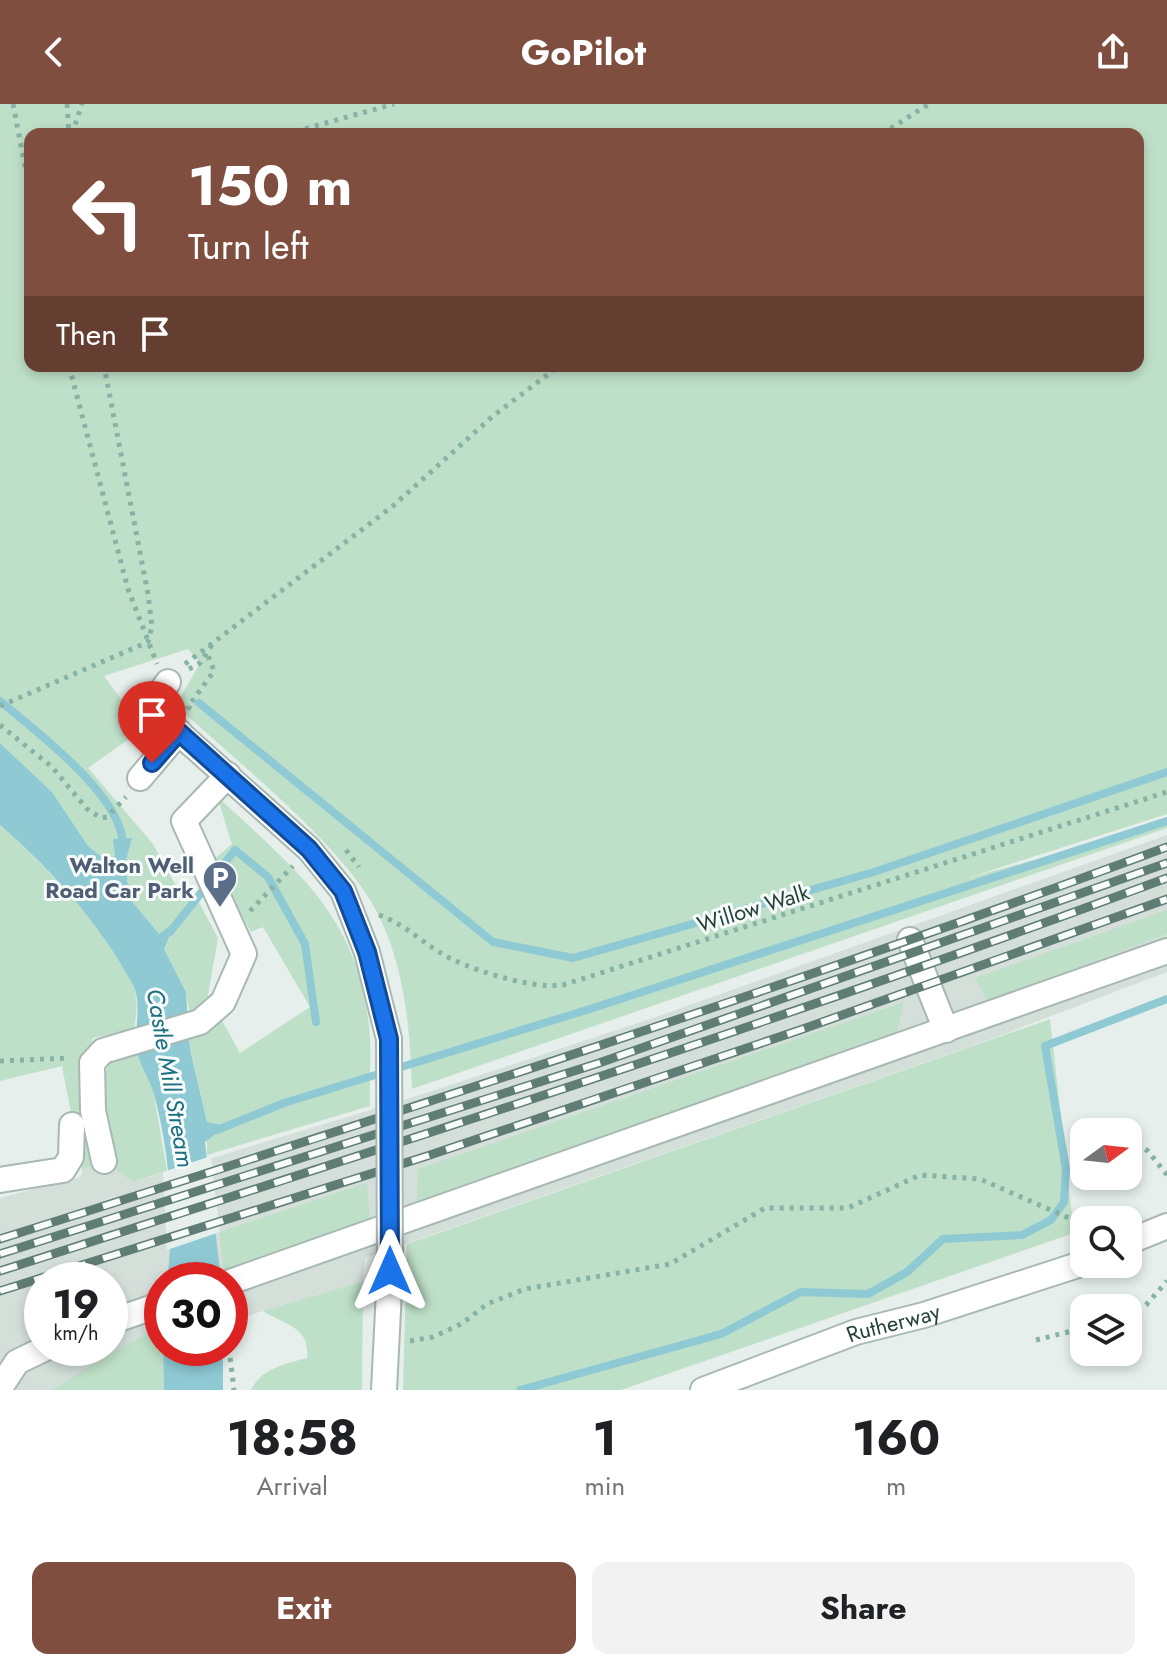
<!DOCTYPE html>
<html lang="en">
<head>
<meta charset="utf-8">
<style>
	body { margin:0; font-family:Jost,sans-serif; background:#f2f2f2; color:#202124; height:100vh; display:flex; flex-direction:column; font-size:30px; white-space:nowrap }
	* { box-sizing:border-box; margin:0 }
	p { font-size:26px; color:#757577 }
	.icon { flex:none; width:44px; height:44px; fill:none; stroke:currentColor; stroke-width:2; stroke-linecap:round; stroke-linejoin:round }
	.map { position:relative; height:1286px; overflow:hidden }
	.panel { display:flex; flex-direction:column; background:#fff; flex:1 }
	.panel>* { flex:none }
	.banner { position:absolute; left:24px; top:24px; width:1120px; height:244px; border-radius:16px; box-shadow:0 4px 12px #0003; background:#7f4e3f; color:#fff; overflow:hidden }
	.needle { width:52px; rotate:75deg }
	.fabs { position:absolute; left:1070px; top:1014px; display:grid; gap:16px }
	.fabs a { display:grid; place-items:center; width:72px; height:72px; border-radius:16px; background:#fff; box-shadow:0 4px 12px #0003; font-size:40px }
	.speed { position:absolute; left:24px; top:1158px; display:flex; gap:16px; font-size:40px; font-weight:700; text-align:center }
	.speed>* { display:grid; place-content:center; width:104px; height:104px; border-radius:50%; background:#fff; box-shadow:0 4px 12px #0003; line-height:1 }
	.speed small { font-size:20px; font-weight:400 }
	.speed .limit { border:12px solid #d22; background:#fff; color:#111 }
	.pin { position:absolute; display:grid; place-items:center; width:68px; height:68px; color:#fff; margin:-82px -34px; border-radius:50% 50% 50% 0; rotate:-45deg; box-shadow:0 0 8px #0007 }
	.pin .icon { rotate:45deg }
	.me { position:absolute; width:88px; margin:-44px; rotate:0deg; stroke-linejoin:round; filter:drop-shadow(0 0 6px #0008) }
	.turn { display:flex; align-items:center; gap:28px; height:168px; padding:0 32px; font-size:36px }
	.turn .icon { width:104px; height:104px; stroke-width:2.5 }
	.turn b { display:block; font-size:56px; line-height:68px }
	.then { display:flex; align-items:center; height:76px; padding:0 32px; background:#0003; gap:16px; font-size:30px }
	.eta { display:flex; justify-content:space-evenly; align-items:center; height:136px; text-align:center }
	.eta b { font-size:48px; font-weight:700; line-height:56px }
	.primary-button { display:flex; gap:16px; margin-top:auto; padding:16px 32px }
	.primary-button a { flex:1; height:92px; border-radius:16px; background:#7f4e3f; color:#fff; font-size:32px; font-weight:700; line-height:92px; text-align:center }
	.primary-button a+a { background:#f2f2f2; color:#202124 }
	header { display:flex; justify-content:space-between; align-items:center; height:104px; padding:0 32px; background:#7f4e3f; color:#fff; font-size:36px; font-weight:700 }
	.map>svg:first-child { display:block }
	.built { fill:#d4dfda; fill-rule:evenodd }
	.green { fill:#bfe0c8; fill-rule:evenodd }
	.water { fill:#8ec9d4 }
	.pier { fill:#e6efeb }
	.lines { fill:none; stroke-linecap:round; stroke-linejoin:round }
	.stream { stroke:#8ec9d4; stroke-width:8 }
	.minor-casing { stroke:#a8b8b2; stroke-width:28 }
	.path { stroke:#86b3a5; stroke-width:5; stroke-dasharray:4 6; stroke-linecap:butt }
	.minor { stroke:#fff; stroke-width:24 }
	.rail-casing { stroke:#5f7d75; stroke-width:9 }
	.rail { stroke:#f7fbf9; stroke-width:6; stroke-dasharray:18; stroke-linecap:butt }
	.minor-bridge-casing { stroke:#a8b8b2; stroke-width:28; stroke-linecap:butt }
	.minor-bridge { stroke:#fff; stroke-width:24 }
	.route-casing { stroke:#114b97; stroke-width:20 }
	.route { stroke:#1a73e8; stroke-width:14 }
	.labels { text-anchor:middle; stroke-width:6; stroke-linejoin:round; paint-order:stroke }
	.service-label { font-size:22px; font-weight:bold; fill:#4e5e75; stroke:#f7fbf9; text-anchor:end }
	.street-label { font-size:22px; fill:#24423a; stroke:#f7fbf9 }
	.water-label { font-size:24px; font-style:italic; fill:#1c6f80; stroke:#f7fbf9 }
</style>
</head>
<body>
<header><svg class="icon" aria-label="back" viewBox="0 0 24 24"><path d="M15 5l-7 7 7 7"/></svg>GoPilot<svg class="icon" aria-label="share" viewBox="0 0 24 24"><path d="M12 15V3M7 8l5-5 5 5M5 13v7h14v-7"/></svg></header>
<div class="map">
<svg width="1167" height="1286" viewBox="0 0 1167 1286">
	<rect width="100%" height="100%" fill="#e6efeb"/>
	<!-- built -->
	<path class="built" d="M1167 731V868L983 938 365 1154 363 1177 230 1217V1176H162L164 1286H0V1094L81 1073 82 1066 104 1057 133 1078 423 990 656 913ZM42 1176H110V1244H42Z"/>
	<!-- green -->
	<g class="green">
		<path d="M0 0H1167V710L964 775 1167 720V724L412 985C410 925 405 866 379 812 345 742 235 657 176 601L200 559 188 545 104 572 143 625 88 664 153 740 179 787H193L218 834 208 891 240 949 310 903 263 823 251 828 212 757 232 740 217 692C294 765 357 809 369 922 372 947 369 975 370 1002L207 1051V1018L190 944 189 905 186 888 164 845 176 818 159 830 130 795 125 760 131 734 115 752 104 756 88 742 52 688 0 639ZM30 30H1138V262H30Z"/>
		<path d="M0 721C41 756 114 833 134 883 138 894 136 914 134 925L93 934 86 955 99 1059 82 1066 62 962 0 977Z"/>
		<path d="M1167 806V830L987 897 975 874Z"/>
		<path d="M904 898 895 937 417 1104 418 1065Z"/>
		<path d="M1050 915 1074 1129 621 1286H403L407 1140Z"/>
		<path d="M137 946 153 986 167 1067 133 1078 112 1063C110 1039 92 963 118 950 123 947 132 947 137 946Z"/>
		<path d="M367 1079 370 1117 224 1166 219 1128Z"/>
		<path d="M363 1177 362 1286H251C262 1264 285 1260 307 1254 310 1223 287 1222 263 1207Z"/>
		<path d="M162 1224 164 1286H51C89 1265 123 1239 162 1224Z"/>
	</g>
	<!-- water -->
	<g class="water">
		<path d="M0 639 52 688 88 742 104 755 115 752 113 735 132 734 125 760 130 795 159 830 177 816 164 845 186 888 190 945 207 1018 226 1022 205 1038 221 1176H167C175 1115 170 1047 153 987 149 974 140 962 137 947 134 928 142 898 133 881 102 822 50 764 0 721Z"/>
		<path d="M163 1244H223V1286H164Z"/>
	</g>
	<!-- pier -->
	<path class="pier" d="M211 1052 220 1128 167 1146 163 1068Z"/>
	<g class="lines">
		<!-- stream -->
		<g class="stream">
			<path d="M0 597C34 626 130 697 122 745"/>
			<path d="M199 599 493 838 573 854 874 768 1167 668"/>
			<path d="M170 828 235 746 268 773 305 840 316 918"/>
			<path d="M217 1026 284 999 590 905 1167 717"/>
			<path d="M520 1286 721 1230 801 1188 868 1190 907 1168 943 1135 1022 1131 1051 1116 1064 1098 1066 1065 1045 942 1167 895"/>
		</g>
		<!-- minor casing -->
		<g class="minor-casing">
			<g id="minor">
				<path d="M168 578 153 599 159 611 309 745 343 787 367 848 389 935"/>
				<path d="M140 674 179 628"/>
				<path d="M910 836 946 926"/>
				<path d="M104 1057 93 1007 92 959 103 947 200 918 223 898 244 850 184 717 228 671"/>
				<path d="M0 1076 63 1066 71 1053 72 1021"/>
				<path d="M1128 1138 1167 1122"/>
				<path d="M230 1178 1167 847"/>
				<path d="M110 1218 162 1200"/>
				<path d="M0 1284 17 1258 46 1244"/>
				<path d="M384 1286 390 1167"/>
				<path id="s1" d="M703 1286 856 1228 924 1211 1084 1159"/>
			</g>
		</g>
		<!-- path -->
		<g class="path">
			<path d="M13 0 30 88"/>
			<path d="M67 0 69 30"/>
			<path d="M72 30 82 0"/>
			<path d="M286 30 394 0"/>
			<path d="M882 30 929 0"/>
			<path d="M69 262 128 485 157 560"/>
			<path d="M185 560 393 402 493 312 559 262"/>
			<path d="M189 565 200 559 214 538"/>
			<path d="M0 602 148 538 152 522 148 490 104 262"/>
			<path d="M191 605 188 603 214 567 207 549"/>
			<path d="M0 621 52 663 87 705 101 714 107 713 126 693"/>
			<path d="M346 746 359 763"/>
			<path d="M250 807 293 762"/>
			<path d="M379 811C408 821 427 844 454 856 481 869 534 885 563 881L1167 688"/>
			<path d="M0 957 70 954"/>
			<path d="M1074 1027 1107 1028"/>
			<path d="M1128 1035 1148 1047 1167 1071"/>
			<path d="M1128 1210 1146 1201 1167 1177"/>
			<path d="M1036 1236 1084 1224"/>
			<path d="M410 1237 433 1233 463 1219 487 1200 525 1185 670 1160 765 1104H848L920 1071 980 1075 1078 1118 1084 1131"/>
			<path d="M229 1244 234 1286"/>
		</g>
		<!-- minor -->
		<use href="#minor" class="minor"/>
		<!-- rail casing -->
		<g class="rail-casing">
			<g id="rail">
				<path d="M0 1135C391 1011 782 886 1167 743"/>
				<path d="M0 1150 599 959 1167 759"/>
				<path d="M0 1167C391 1042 782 917 1167 774"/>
				<path d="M0 1187 427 1052 800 926 1167 795"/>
			</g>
		</g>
		<!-- rail -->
		<use href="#rail" class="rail"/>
		<!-- minor-bridge casing -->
		<g class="minor-bridge-casing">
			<path id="minor-bridge" d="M389 935 390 1167"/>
		</g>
		<!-- minor-bridge -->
		<use href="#minor-bridge" class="minor-bridge"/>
	</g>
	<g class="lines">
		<!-- route casing -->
		<g class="route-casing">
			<path id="route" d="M152 659 179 628 309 745 343 787 349 802 367 848 389 935 390 1167"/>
		</g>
		<!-- route -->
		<use href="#route" class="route"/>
	</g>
	<!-- icons -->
	<defs>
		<g id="parking-pin" transform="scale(1.8)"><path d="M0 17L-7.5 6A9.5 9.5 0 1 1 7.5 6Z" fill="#5c6f8a" stroke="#f7fbf9"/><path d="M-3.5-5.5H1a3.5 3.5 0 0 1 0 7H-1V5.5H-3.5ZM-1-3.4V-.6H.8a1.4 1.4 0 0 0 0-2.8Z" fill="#fff"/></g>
	</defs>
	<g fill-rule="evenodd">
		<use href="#parking-pin" x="220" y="774"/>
	</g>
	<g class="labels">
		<!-- service labels -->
		<g class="service-label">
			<text x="194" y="769">Walton Well<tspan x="194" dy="25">Road Car Park</tspan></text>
		</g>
		<!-- street labels -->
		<g class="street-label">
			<text transform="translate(753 804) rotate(-17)" y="8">Willow Walk</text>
			<text dy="8" stroke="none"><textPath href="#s1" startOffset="202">Rutherway</textPath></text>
		</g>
		<!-- water labels -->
		<g class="water-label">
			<text transform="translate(170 974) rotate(80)" y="8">Castle Mill Stream</text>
		</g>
	</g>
</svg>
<div class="fabs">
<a><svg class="needle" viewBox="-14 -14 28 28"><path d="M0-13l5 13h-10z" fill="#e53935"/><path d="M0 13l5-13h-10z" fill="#757577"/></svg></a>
<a><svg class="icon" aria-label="search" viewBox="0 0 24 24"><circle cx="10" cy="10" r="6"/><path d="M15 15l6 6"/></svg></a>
<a><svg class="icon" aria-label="layers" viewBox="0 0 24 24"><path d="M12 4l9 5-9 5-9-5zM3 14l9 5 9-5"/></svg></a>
</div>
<div class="speed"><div>19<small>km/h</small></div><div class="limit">30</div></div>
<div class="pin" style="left:152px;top:659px;background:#d93025"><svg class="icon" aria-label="arrive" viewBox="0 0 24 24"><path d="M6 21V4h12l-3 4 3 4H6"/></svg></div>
<svg class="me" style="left:390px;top:1167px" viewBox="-20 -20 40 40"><path d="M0-17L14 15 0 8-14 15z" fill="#1a73e8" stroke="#fff" stroke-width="4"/></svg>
<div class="banner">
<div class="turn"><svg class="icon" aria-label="left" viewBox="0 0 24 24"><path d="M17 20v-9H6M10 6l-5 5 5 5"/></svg><div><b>150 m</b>Turn left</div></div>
<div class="then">Then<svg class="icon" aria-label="arrive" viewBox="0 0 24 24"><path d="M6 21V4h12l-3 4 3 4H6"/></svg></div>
</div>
</div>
<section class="panel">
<div class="eta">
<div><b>18:58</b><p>Arrival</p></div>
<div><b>1</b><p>min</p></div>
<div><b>160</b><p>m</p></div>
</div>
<div class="primary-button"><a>Exit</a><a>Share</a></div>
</section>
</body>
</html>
